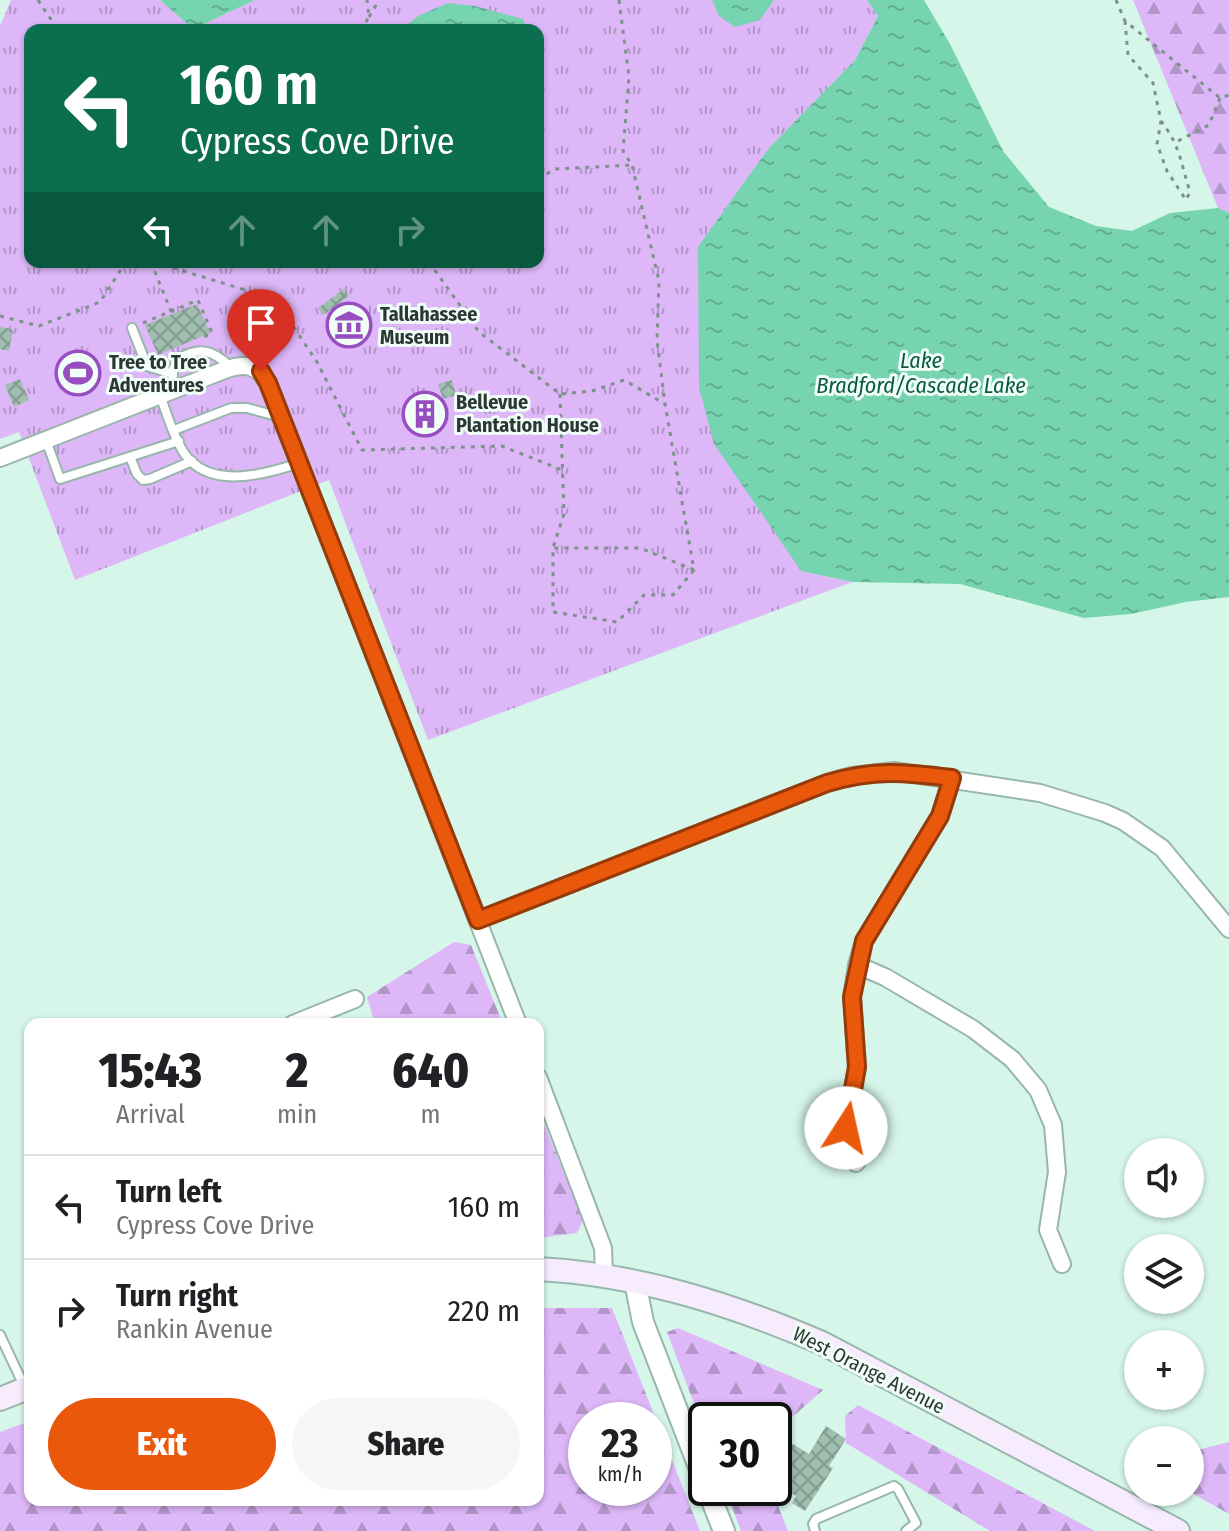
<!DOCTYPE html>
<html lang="en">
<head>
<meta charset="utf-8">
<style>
	body { margin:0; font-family:"Fira Sans Condensed",sans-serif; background:#f6f6f6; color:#202124; height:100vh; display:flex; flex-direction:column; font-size:30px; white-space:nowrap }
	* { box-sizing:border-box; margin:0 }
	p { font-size:26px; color:#757577 }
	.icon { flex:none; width:44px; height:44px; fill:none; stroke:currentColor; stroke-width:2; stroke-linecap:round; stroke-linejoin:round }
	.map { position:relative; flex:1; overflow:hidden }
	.sheet { position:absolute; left:24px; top:1018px; width:520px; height:488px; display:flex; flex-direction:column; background:#fff; border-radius:16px; box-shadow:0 2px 6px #0004 }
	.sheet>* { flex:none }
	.banner { position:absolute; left:24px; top:24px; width:520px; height:244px; border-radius:16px; box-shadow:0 2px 6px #0004; background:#0b6e4f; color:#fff; overflow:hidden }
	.controls { position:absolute; left:1124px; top:1138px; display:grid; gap:16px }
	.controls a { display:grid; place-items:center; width:80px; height:80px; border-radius:50%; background:#fff; box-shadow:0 2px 6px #0004; font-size:40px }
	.speed { position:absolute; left:568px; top:1402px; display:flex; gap:16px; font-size:40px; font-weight:700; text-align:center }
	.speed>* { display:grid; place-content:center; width:104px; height:104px; border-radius:50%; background:#fff; box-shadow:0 2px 6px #0004; line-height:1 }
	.speed small { font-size:20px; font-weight:400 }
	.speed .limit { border:4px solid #111; border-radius:12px; background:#fff; color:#111 }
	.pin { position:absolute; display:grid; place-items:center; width:68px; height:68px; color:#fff; margin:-82px -34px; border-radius:50% 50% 50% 0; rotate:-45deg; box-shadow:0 0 8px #0007 }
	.pin .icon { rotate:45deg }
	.me { position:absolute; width:88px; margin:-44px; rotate:10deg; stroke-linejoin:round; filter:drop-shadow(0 0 6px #0008) }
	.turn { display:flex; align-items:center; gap:28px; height:168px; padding:0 24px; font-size:36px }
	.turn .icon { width:104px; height:104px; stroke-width:2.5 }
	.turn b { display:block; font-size:56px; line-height:68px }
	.lanes { display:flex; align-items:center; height:76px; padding:0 24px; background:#0003; justify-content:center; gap:40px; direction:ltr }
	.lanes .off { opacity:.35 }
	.eta { display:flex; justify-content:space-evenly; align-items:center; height:136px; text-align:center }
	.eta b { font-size:48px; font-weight:800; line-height:56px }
	.button { display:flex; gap:16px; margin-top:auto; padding:16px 24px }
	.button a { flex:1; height:92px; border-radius:48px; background:#ea580c; color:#fff; font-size:32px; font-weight:800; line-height:92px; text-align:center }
	.button a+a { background:#f6f6f6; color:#202124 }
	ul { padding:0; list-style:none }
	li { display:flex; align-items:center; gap:24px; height:104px; padding:0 24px; border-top:2px solid #e0e0e0 }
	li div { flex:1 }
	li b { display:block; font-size:30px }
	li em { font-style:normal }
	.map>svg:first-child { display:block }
	.grass { fill:url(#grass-tufts); fill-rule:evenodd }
	.forest { fill:url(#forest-firs); fill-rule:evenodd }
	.pitch { fill:#ddb7f8 }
	.water { fill:url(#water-ripples) }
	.building { fill:url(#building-cross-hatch) }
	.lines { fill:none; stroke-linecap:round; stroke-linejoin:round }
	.service-casing { stroke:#98b7aa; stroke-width:12 }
	.minor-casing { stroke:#98b7aa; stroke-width:20 }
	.tertiary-casing { stroke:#98b7aa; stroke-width:24 }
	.secondary-casing { stroke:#98b7aa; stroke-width:26 }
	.path { stroke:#7d938a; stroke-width:3; stroke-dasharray:4 6; stroke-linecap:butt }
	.service { stroke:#fff; stroke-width:8 }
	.minor { stroke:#fff; stroke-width:16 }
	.tertiary { stroke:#fff; stroke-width:20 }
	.secondary { stroke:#f6ecfe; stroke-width:22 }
	.route-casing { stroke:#983908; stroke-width:20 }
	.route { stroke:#ea580c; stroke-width:14 }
	.labels { text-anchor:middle; stroke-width:6; stroke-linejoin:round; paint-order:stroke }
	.poi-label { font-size:20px; font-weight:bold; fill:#2b3732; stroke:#f1fef8; text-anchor:start }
	.street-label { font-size:20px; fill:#2b3732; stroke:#f1fef8 }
	.water-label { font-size:22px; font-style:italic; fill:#095842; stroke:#f1fef8 }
</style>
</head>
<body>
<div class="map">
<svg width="1229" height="1531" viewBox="0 0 1229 1531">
	<defs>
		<pattern id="grass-tufts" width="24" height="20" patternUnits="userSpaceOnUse" patternTransform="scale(2)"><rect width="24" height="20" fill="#ddb7f8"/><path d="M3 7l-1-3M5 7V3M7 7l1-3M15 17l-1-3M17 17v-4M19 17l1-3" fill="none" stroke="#b396c9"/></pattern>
		<pattern id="forest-firs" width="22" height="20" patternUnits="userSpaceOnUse" patternTransform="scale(2)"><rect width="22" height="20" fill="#ddb7f8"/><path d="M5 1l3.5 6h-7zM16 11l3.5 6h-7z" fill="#b396c9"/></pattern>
		<pattern id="water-ripples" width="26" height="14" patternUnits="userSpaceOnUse" patternTransform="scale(2)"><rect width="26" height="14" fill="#77d4b1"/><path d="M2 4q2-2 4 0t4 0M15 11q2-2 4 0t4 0" fill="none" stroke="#62ad91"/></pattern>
		<pattern id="building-cross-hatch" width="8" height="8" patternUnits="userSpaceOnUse" patternTransform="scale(2)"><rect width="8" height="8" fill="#9fbeb0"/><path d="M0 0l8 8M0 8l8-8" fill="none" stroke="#829b90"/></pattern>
	</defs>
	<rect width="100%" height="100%" fill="#d5f6e8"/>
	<!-- grass -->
	<path class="grass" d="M11 0H160L193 29 255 0H867L878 16 855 60 768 149 698 248 801 571 852 582 428 740 329 480 75 580 19 432 0 439V26ZM30 30H538V262H30Z"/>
	<!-- forest -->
	<g class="forest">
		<path d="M1133 0H1229V213L1218 208Z"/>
		<path d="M454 942 471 945 503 1024H375L367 997Z"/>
		<path d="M538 1109 583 1220 577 1233 538 1238Z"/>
		<path d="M538 1308H612L700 1531H0V1432L30 1421V1500H538ZM654 1420V1488H586V1420Z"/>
		<path d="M678 1328 823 1390 774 1433V1420H706V1435L667 1332Z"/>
		<path d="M858 1405 1095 1531H990L846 1443 845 1416Z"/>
		<path d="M1229 1442V1514L1190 1492V1452Z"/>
		<path d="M725 1488H771L788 1531H741Z"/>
	</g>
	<!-- pitch -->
	<path class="pitch" d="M115 340 127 374 41 406 29 373Z"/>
	<!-- water -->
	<g class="water">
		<path d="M160 0H255L193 29Z"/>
		<path d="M712 0H774L760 20 735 27 719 16Z"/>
		<path d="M867 0H924L950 44 1003 151 1049 207 1096 226 1132 231 1170 213 1218 208 1229 213V597L1186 602 1131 614 1084 618 960 584 852 582 801 571 714 444 699 387 698 247 768 149 855 60 878 16Z"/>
		<path d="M448 3 475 6 523 19 527 30H401L418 16Z"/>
	</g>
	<!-- building -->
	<g class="building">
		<path d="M344 289 349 296 323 315 318 308Z"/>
		<path d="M197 304 210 333 158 355 145 325Z"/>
		<path d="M0 327 13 329 9 351 0 349Z"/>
		<path d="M20 379 29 400 14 407 5 385Z"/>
		<path d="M452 380 456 395 443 399 438 384Z"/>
		<path d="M435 394 444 424 414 434 405 403Z"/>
		<path d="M826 1426 846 1439 829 1466 833 1468 805 1511 792 1503 796 1496 786 1490 793 1479 774 1467V1451L783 1438 809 1454Z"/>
	</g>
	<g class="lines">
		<!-- service casing -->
		<g class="service-casing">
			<g id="service">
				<path d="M132 328 147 366 173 374"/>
				<path d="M172 391 173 370 178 359C201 346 212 350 231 367"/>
				<path d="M160 395C167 414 173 436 184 453 209 490 264 475 299 463"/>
				<path d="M174 430 231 408H247L280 417"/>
				<path d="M46 440 60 479 179 441"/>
				<path d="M130 457 137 474 143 480 150 479 192 461"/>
				<path d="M0 1335 25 1388"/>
				<path d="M815 1531 813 1524 816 1519 894 1486 898 1489 916 1523 906 1531"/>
			</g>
		</g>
		<!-- minor casing -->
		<g class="minor-casing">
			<g id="minor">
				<path d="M0 458 227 369C246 363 257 365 268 383L518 1024"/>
				<path d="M478 920 827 783 852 776 894 771 1040 793 1105 813 1123 821 1162 848 1229 929"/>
				<path d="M857 965 885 977 973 1029 1012 1059 1038 1090 1053 1125 1057 1172 1048 1230 1062 1264"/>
				<path d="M293 1024 355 999"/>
				<path d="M538 1077 603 1248 604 1276"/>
				<path d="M856 1163 846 1128 857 1067 852 997 857 965 864 941 940 816 952 778"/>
			</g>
		</g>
		<!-- tertiary casing -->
		<g class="tertiary-casing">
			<g id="tertiary">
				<path d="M635 1282 643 1322 706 1485"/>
				<path d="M707 1488 724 1531"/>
			</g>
		</g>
		<!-- secondary casing -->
		<g class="secondary-casing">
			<g id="secondary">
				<path d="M538 1269C637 1274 731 1304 822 1343L1178 1531"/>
				<path d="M0 1399 30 1387"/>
			</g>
		</g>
		<!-- path -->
		<g class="path">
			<path d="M38 0 58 30"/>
			<path d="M619 0 629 77 623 151 632 165 659 281 657 340 665 404"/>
			<path d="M1116 0 1125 21 1220 98 1229 95"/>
			<path d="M369 17 379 0"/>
			<path d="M1125 21 1128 55 1153 83 1161 121 1157 144 1167 171 1186 200 1190 192C1181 164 1180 145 1161 121"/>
			<path d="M360 30 369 17 367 0"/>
			<path d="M1178 141 1209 125 1220 98"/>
			<path d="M538 179 555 169 632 165"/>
			<path d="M151 262 172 314"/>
			<path d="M154 262 275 299 317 362 362 450 502 446 562 470"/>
			<path d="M429 262 479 332 560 394 592 391 624 380 665 404 694 570 640 548H553"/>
			<path d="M0 316 39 326 100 302 126 262"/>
			<path d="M143 323 198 300 212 333 200 339"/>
			<path d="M560 394 564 514 553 548V612L617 622 644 595H673L694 570"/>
		</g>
		<!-- service -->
		<use href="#service" class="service"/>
		<!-- minor -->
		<use href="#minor" class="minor"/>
		<!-- tertiary -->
		<use href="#tertiary" class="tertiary"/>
		<!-- secondary -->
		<use href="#secondary" class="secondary"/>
	</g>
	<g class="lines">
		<!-- route casing -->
		<g class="route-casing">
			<path id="route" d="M261 371 268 383 478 920 827 783C875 769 903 772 952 778L940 816 864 941 852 997 857 1067 846 1128"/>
		</g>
		<!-- route -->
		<use href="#route" class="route"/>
	</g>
	<!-- icons -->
	<defs>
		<g id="museum-ring" transform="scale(2.3)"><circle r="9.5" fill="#f1fef8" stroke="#974ec1" stroke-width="1.5"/><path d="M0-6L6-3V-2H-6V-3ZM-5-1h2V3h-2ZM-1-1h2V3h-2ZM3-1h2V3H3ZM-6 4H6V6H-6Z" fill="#974ec1"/></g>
		<g id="stadium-ring" transform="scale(2.3)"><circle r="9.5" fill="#f1fef8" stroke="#974ec1" stroke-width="1.5"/><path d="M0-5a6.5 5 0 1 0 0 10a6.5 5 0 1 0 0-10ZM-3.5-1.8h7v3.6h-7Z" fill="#974ec1"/></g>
		<g id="building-ring" transform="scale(2.3)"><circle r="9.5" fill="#f1fef8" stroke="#974ec1" stroke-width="1.5"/><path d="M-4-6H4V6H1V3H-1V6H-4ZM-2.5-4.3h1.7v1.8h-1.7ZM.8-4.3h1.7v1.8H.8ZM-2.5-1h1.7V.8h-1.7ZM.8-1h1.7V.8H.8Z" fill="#974ec1"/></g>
	</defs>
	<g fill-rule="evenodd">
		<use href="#museum-ring" x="349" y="325"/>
		<use href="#stadium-ring" x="78" y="373"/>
		<use href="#building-ring" x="425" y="414"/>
	</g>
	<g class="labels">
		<!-- poi labels -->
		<g class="poi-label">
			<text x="380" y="321">Tallahassee<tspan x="380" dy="23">Museum</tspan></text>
			<text x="109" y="369">Tree to Tree<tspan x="109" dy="23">Adventures</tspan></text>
			<text x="456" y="409">Bellevue<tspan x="456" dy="23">Plantation House</tspan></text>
		</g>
		<!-- street labels -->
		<g class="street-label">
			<text transform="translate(869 1370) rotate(27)" y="7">West Orange Avenue</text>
		</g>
		<!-- water labels -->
		<g class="water-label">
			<text x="921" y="368">Lake<tspan x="921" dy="25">Bradford/Cascade Lake</tspan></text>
		</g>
	</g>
</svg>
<div class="controls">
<a><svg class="icon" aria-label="sound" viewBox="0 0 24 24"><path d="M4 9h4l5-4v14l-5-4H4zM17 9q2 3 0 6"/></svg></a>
<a><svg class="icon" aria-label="layers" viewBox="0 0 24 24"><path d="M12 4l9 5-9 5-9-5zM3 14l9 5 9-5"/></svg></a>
<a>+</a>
<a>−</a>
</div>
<div class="speed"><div>23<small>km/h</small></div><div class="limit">30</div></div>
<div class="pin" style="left:261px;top:371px;background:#d93025"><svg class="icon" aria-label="arrive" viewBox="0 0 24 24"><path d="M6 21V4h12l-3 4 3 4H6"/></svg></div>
<svg class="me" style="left:846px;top:1128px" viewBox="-20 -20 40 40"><circle r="19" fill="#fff"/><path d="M0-13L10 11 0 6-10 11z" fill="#ea580c"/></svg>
<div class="banner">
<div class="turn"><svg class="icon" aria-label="left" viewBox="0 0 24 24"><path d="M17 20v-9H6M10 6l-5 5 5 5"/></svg><div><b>160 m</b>Cypress Cove Drive</div></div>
<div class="lanes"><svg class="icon" aria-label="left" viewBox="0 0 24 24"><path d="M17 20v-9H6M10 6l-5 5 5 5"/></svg><svg class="icon off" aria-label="ahead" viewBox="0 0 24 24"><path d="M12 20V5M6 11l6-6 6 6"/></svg><svg class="icon off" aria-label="ahead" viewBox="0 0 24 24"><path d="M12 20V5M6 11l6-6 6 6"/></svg><svg class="icon off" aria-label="right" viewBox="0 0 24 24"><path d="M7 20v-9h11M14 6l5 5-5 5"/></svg></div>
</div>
<section class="sheet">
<div class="eta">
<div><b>15:43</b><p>Arrival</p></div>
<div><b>2</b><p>min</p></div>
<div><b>640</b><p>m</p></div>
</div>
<ul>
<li><svg class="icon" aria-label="left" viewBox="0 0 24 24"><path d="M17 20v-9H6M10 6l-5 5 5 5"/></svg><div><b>Turn left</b><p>Cypress Cove Drive</p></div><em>160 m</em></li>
<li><svg class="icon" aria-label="right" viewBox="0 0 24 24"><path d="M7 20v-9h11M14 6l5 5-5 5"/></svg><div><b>Turn right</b><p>Rankin Avenue</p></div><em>220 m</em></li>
</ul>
<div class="button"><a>Exit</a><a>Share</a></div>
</section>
</div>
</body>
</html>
